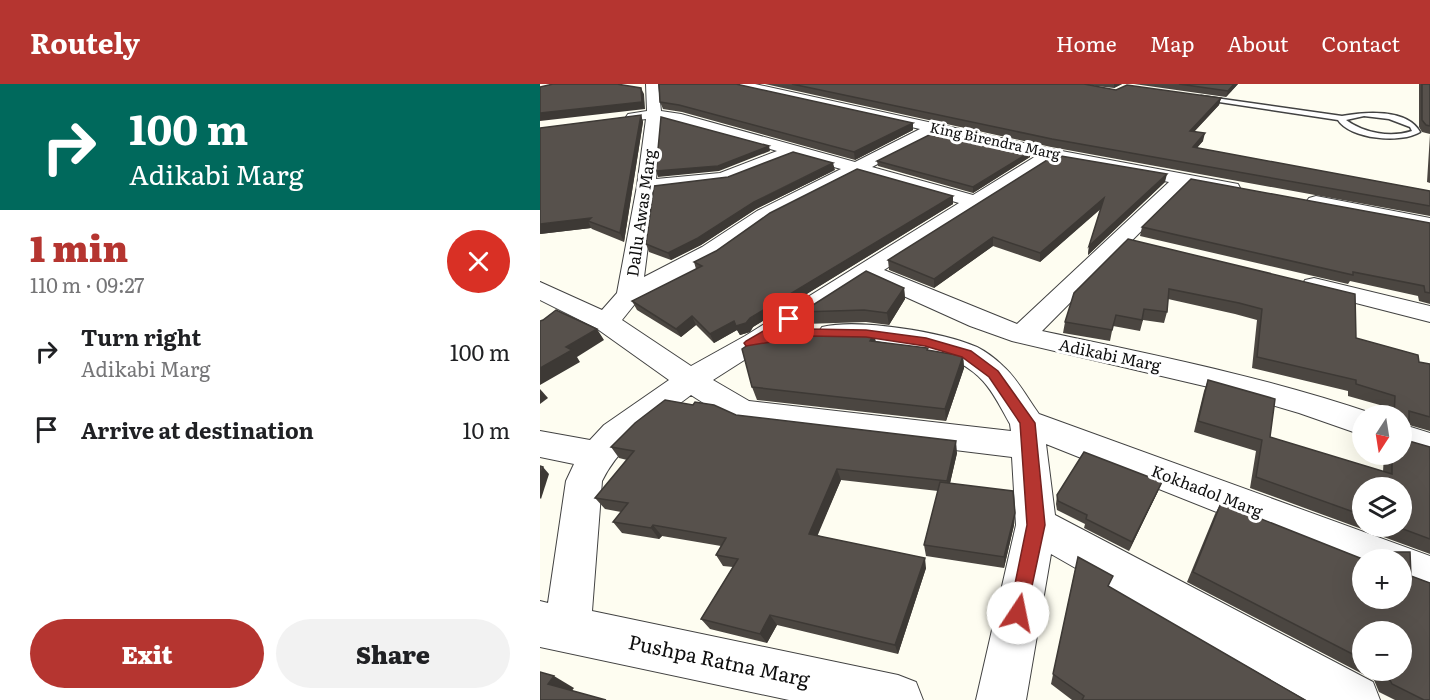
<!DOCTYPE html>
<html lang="en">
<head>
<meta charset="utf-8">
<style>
	body { margin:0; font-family:Literata,serif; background:#f2f2f2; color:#202124; height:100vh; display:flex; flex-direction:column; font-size:22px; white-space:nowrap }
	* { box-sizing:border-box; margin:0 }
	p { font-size:20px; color:#757577 }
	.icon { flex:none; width:33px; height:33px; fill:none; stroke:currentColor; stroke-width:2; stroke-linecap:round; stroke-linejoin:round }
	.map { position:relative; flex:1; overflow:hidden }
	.sheet { display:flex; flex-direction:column; background:#fff; width:540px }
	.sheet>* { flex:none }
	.banner { background:#00695c; color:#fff; overflow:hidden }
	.needle { width:39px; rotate:192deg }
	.fabs { position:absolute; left:812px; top:321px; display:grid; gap:12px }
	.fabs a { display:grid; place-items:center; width:60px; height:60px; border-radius:50%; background:#fff; box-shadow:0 6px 24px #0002; font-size:30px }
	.pin { position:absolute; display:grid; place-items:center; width:51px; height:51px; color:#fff; margin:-26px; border-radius:12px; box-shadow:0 3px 9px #0006 }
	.me { position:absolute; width:66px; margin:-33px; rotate:11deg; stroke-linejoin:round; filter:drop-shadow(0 0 4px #0008) }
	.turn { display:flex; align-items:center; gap:21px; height:126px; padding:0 30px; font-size:27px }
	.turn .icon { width:78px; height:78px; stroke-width:2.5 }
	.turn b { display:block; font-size:42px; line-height:51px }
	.round { display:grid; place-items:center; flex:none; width:63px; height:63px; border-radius:32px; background:#f2f2f2 }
	.headline { display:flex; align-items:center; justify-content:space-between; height:102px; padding:0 30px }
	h1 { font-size:36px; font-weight:800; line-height:45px; color:#b53530 }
	.primary-button { display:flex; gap:12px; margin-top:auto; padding:12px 30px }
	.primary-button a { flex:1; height:69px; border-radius:36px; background:#b53530; color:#fff; font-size:24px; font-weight:800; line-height:69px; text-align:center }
	.primary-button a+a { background:#f2f2f2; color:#202124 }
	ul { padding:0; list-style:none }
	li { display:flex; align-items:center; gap:18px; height:78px; padding:0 30px }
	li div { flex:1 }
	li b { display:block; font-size:22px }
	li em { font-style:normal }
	header { display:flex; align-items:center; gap:36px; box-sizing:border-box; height:84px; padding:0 30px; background:#b53530; color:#fff }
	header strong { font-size:28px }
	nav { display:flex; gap:33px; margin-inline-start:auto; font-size:21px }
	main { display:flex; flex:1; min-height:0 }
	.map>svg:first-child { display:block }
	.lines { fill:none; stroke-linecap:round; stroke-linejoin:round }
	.lane-casing { stroke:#424242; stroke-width:3 }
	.street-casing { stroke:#424242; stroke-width:2 }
	.lane { fill:#fff; fill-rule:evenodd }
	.street { fill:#fff; fill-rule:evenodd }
	.wall { fill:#4b4641; fill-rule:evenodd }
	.shaded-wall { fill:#3d3935 }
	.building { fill:#57514c; stroke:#3d3935; stroke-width:1.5 }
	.route { fill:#b53530; stroke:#76221f; stroke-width:1.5 }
	.labels { text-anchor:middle; stroke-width:6; stroke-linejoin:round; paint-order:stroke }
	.far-street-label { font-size:14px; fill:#0f0f0f; stroke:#fff }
	.street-label { font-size:16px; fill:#0f0f0f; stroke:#fff }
	.near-street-label { font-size:20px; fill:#0f0f0f; stroke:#fff }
</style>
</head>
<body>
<header>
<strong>Routely</strong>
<nav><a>Home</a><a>Map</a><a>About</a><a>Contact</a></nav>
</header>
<main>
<section class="sheet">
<div class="banner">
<div class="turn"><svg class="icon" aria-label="right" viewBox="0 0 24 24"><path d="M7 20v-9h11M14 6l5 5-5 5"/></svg><div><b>100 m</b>Adikabi Marg</div></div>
</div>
<div class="headline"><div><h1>1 min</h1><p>110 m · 09:27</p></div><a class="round" style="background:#d93025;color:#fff"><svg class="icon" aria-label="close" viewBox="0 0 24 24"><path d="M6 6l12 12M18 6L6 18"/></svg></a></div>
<ul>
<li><svg class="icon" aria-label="right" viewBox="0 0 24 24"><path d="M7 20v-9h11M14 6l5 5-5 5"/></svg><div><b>Turn right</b><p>Adikabi Marg</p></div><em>100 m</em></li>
<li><svg class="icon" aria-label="arrive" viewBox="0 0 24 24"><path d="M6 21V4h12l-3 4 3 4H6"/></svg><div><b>Arrive at destination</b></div><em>10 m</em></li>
</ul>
<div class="primary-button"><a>Exit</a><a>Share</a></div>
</section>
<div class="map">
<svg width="890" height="616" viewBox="0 0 890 616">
	<rect width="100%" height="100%" fill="#fefdf1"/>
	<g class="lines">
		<!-- lane casing -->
		<g class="lane-casing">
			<path id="lane" d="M661 12 802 32C824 28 867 24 880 48 861 60 810 55 798 36L659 15ZM824 32 849 35 870 43 872 47C850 54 824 49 806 36Z"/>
		</g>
		<!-- street casing -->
		<g class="street-casing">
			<g id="street">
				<path d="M106 0H118L121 27 141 30 315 78 380 45 198 4 192 0H215L511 65 698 100 700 104 698 108 691 110 647 101 502 247C614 271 726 293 834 330L822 332V351L759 329 677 305 472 257 430 242 328 196 251 246 257 253 253 259 220 266 173 296 209 317 471 347 470 340C462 326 454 309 443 297 416 267 367 262 328 258 312 256 297 259 282 255L278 249 282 243C318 234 403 248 437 263 445 267 456 275 463 282 477 294 488 315 499 330L890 472V512L861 501V476H822V486L506 360 515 431 833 598 840 616H766L511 470 486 616H436L476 441 472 373 202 340 190 336 151 311C118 336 81 358 62 397L52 527 358 591 376 598 383 616H249L0 563V517L8 519 26 397 34 380 0 373V347L50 356 64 341 129 296 56 244 0 216V198L62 226 77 209 97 102 106 35 93 37 86 33 88 30 107 27ZM121 35 135 37 237 67 180 89 116 95ZM397 49 496 72 433 111 332 83ZM254 72 301 85 217 127 162 163 104 193 115 107 189 98ZM514 76 629 98 477 240 344 186ZM318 90 419 119 205 252 151 282 82 236 98 216 178 173 231 135Z"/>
				<path d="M776 112 890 134V146L769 122 766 118 769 114Z"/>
				<path d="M774 194 890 222V238L765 206 762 201 765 196Z"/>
				<path d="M861 340 890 349V376L861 367Z"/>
			</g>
		</g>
		<!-- lane -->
		<use href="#lane" class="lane"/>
		<!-- street -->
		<use href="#street" class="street"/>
	</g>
	<!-- wall -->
	<g class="wall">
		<path d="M225 0H582L574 4 547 1 576 6 681 14 679 21 654 48 663 57 657 64 890 107V132L511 63Z"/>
		<path d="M594 0H698L686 13Z"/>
		<path d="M879 0H890V99L887 98 890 50 882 48 879 43Z"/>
		<path d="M120 18 373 39V46L315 76 142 28 123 25Z"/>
		<path d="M101 31 103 38 84 158 52 145 51 144 0 150Z"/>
		<path d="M490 73 433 109 338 82 337 77Z"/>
		<path d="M295 86 216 125 161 161 131 176 109 168 106 160Z"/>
		<path d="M625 98 548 171 549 162 561 124 500 178 453 162 394 204 349 186 348 176Z"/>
		<path d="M413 112V120L213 243 210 248 200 251 197 246 174 259 156 241 141 253 97 226 92 217 156 185 154 178Z"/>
		<path d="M890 139V220L879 217 878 212 810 197 808 200 600 152 602 143Z"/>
		<path d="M588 155 816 254 879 278 890 280V347L869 341V357L890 363V470L710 404 716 367 654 348 664 307 668 296 730 353 843 388 844 370H861V332H846L847 323 808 312V307L712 284 717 236 695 230 628 215 627 228 624 239 603 236 600 247 573 242 570 257 523 249 525 238ZM822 404 861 442H822Z"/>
		<path d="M364 204 365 215 349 241 326 238 265 240 262 228Z"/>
		<path d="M336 257 423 272 424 284 406 337 217 316 212 303Z"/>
		<path d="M196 331 417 369 410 399 475 429 474 441 464 484 386 472 384 461 398 407 301 396 277 451 386 484 358 570 237 541 227 559 170 545 161 535 193 483 183 482 176 471 181 462 122 452 119 455 82 449 73 438 81 428 65 425 55 414 87 376 79 374 71 363Z"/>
		<path d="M622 398 618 407 589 467 544 444 545 440 517 426 516 420 517 411Z"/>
		<path d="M681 419 825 476H822V514H861V476H827L834 468H870L871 492 890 499V616H855L839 608 834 596 647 498 675 430ZM822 548H861V586H822Z"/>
		<path d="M535 486 569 503 765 616H532L511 600Z"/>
	</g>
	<!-- shaded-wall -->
	<g class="shaded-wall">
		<path d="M574 0H582L574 4Z"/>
		<path d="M694 0H698L686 13 688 7Z"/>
		<path d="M101 4 104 10 105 25 0 37V29Z"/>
		<path d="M681 14 679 21 648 54 650 47Z"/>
		<path d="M101 31 103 38 84 158 80 149Z"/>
		<path d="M373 39V46L315 76 314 68Z"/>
		<path d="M665 49 663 57 651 70 653 63Z"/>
		<path d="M229 62 230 67 179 87 118 93 116 87Z"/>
		<path d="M490 68V73L433 109V103Z"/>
		<path d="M293 79 295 86 216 125 161 161 131 176 128 169 214 118Z"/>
		<path d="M627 90 625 98 548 171 549 162Z"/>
		<path d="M413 112V120L213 243 210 248 200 251 197 246 174 259 170 250 194 237 210 234Z"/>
		<path d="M564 114 563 123 500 178V169Z"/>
		<path d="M51 134 48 137 51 144 0 150V140Z"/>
		<path d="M453 153V162L394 204V195Z"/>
		<path d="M364 204 365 215 349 241 347 229Z"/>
		<path d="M152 232 156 241 141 253 136 245Z"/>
		<path d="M57 245 64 256 37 273 40 278 0 301V284L26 263Z"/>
		<path d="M334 250 337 262 330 257Z"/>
		<path d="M423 272 424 284 406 337 405 325Z"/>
		<path d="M0 305 8 314 0 320Z"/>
		<path d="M416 357 417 369 408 408 407 397Z"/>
		<path d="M3 383 9 390 1 415 0 414V393Z"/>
		<path d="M297 385 301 396 274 460 269 450Z"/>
		<path d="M622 398 618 407 589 467 592 458Z"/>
		<path d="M475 429 474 441 464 484V473Z"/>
		<path d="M113 441 122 452 119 455 111 444Z"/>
		<path d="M385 474 386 484 358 570 355 561Z"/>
		<path d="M230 531 237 541 227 559 220 550Z"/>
		<path d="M14 592 34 604 28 612 8 600Z"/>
	</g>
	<!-- building -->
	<g class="building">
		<path d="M13 0H77L101 4 102 18 0 29V3Z"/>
		<path d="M119 0H196L373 39 314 68 139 21 120 18Z"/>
		<path d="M252 0H544L576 6 587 1 681 14 650 47 665 49 653 63 890 107V122L512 55Z"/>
		<path d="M639 0H694L688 7Z"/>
		<path d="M882 0H890V42L886 41 882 36Z"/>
		<path d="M101 31 80 149 48 137 51 134 0 140V44Z"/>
		<path d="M121 33 229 62 178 82 116 87Z"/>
		<path d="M397 47 490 68 433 103 337 77Z"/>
		<path d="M253 68 293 79 214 118 158 154 128 169 106 160 114 102 188 93Z"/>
		<path d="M515 71 627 90 549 162 564 114 500 169 453 153 394 195 348 176Z"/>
		<path d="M317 85 413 112 210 234 206 239 196 242 194 237 170 250 152 232 136 245 92 217 162 182 154 178 176 167 230 129Z"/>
		<path d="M651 95 890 139V209L885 208 884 202 813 188V191L602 143Z"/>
		<path d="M588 155 815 210 816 254 878 271 879 278 890 280V333L869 327V357L890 363V455L855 442H861V404H822V431L716 393 722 356 658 337 668 296 735 315 730 353 852 390V370H861V332H854L855 312 816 300V296L717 273 722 225 699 219 629 205 627 228 604 225 602 236 576 231 572 246 525 238 534 209Z"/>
		<path d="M326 187 364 204 347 229 324 226 262 228Z"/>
		<path d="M16 226 57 245 26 263 32 266 0 284V237L3 236Z"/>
		<path d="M265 248 334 250 330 257 388 264 387 266 423 272 405 325 212 303 202 265 215 256Z"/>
		<path d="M125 316 153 321 155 318 174 321 196 331 416 357 407 397 297 385 269 450 385 474 355 561 230 531 220 550 161 535 198 475 176 471 186 454 113 441 111 444 73 438 88 419 55 414 94 367 71 363 95 339Z"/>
		<path d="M544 368 622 398 592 458 546 435 547 431 518 417 517 411Z"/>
		<path d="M0 382 3 383 0 393Z"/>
		<path d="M400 398 473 407 475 429 464 473 384 461Z"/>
		<path d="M681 419 825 476H822V514H861V476H835L834 468H870L871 492 890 499V616H884L852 600 846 588 844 586H861V548H822V575L653 488Z"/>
		<path d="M538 473 573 492 568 502 765 616H542L544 612 513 590Z"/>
		<path d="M0 588 14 592 8 600 66 616H0Z"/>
	</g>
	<!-- route -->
	<path class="route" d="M249 232 253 233V238L231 252 268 245 326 246 386 254 431 267 458 287 495 339 505 441 485 535 478 538 472 535 469 529 487 441 480 339 449 293 422 273 385 262 326 253 268 252 206 262 204 259 206 257Z"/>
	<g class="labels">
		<!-- far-street labels -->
		<g class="far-street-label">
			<text transform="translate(455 57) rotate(12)" y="5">King Birendra Marg</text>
		</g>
		<!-- street labels -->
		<g class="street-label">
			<text transform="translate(101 129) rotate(-82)" y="6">Dallu Awas Marg</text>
			<text transform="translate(570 271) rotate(12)" y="6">Adikabi Marg</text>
			<text transform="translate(667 407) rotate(21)" y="6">Kokhadol Marg</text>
		</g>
		<!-- near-street labels -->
		<g class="near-street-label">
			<text transform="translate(179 577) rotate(12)" y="7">Pushpa Ratna Marg</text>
		</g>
	</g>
</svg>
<div class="fabs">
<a><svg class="needle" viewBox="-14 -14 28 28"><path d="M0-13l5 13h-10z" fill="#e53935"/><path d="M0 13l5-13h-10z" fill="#757577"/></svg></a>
<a><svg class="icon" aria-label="layers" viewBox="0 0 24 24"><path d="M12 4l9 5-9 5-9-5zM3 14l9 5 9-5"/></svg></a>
<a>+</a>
<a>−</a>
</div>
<div class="pin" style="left:249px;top:235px;background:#d93025"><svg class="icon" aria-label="arrive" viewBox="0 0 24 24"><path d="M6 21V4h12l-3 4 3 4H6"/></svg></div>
<svg class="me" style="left:478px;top:529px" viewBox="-20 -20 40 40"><circle r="19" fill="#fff"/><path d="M0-13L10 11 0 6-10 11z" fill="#b53530"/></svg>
</div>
</main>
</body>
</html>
